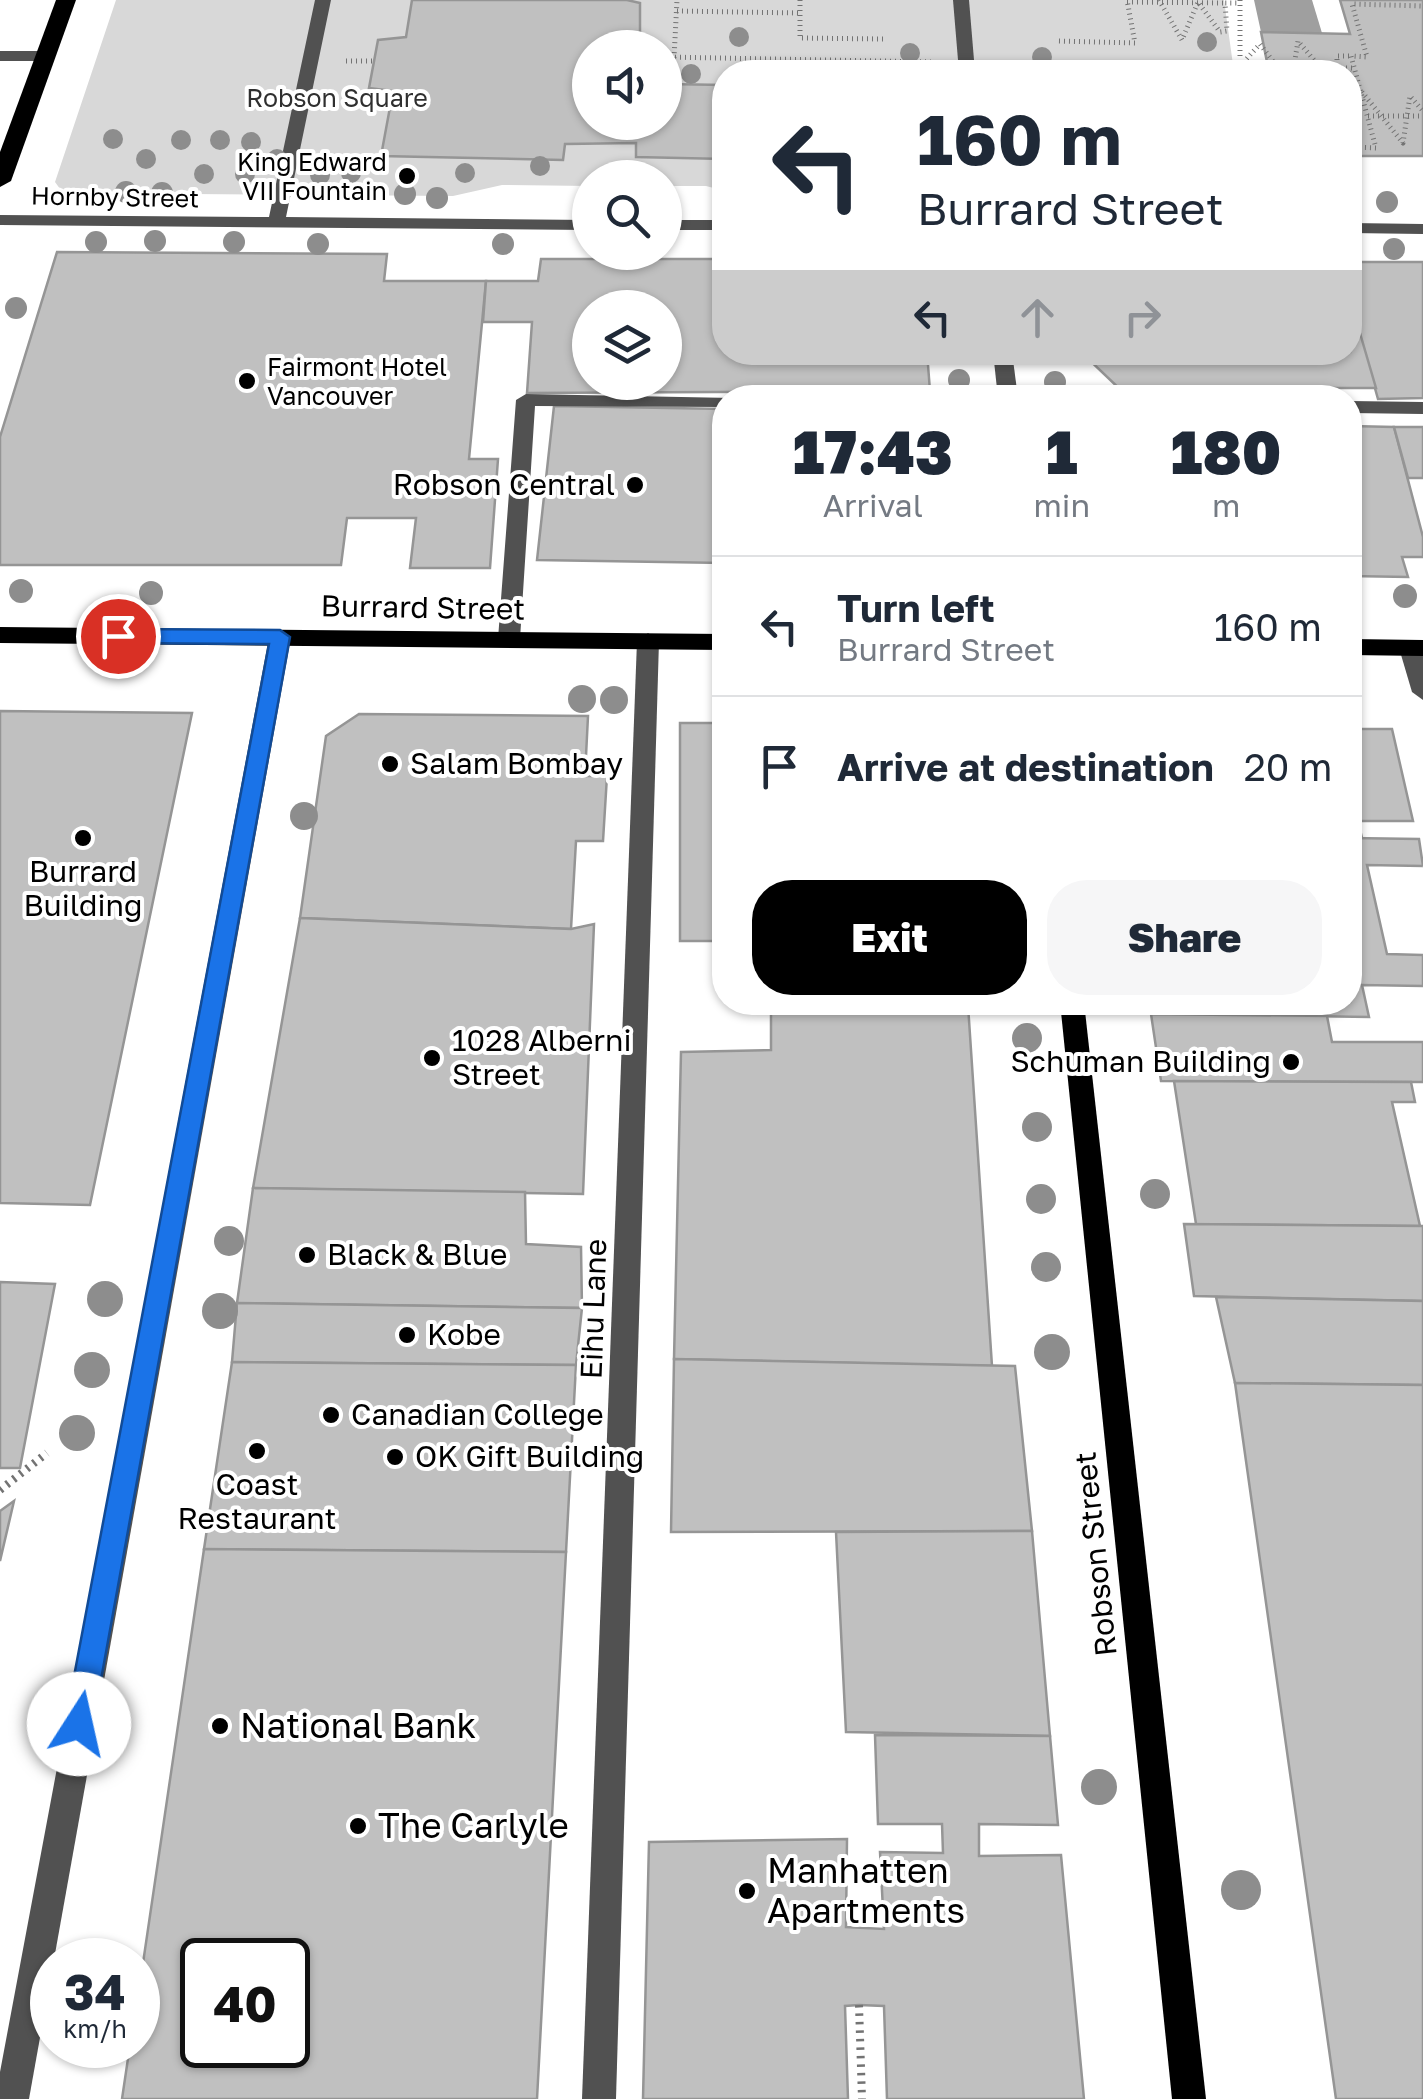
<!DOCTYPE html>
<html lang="en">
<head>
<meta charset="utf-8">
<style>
	body { margin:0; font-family:"Golos Text",sans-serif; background:#f6f6f7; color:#1f2937; height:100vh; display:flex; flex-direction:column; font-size:38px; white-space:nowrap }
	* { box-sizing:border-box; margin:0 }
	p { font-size:32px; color:#747a83 }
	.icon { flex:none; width:55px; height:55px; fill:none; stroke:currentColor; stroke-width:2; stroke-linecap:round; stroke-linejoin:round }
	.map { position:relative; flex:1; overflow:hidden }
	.drawer { position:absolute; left:712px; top:385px; width:650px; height:630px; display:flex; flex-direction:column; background:#fff; border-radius:40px; box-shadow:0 2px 8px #0004 }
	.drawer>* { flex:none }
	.guide { position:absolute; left:712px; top:60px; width:650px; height:305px; border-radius:40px; box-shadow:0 2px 8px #0004; background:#fff; color:#1f2937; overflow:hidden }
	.controls { position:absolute; left:572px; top:30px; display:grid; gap:20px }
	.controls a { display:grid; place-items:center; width:110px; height:110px; border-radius:50%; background:#fff; box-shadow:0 2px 8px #0004; font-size:50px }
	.speed { position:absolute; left:30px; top:1938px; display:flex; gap:20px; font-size:50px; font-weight:700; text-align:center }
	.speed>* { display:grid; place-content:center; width:130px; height:130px; border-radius:50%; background:#fff; box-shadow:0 2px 8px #0004; line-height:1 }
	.speed small { font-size:25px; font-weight:400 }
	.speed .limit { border:5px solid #111; border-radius:15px; background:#fff; color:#111 }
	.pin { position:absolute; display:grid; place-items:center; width:85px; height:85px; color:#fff; margin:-42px; border:5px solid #fff; border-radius:50%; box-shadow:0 2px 10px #0007 }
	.me { position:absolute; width:110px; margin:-55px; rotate:10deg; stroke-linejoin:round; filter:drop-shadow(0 0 8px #0008) }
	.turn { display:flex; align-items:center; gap:35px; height:210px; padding:0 40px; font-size:45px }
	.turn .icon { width:130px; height:130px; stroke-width:2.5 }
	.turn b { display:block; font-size:70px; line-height:85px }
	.lanes { display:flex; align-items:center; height:95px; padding:0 40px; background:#0003; justify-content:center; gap:50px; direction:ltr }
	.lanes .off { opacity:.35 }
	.eta { display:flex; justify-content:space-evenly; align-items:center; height:170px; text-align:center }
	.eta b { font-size:60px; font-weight:800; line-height:70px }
	.primary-button { display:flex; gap:20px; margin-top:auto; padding:20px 40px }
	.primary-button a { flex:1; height:115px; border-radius:40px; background:#000; color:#fff; font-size:40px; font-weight:800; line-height:115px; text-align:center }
	.primary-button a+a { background:#f6f6f7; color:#1f2937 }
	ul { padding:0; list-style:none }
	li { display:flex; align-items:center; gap:30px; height:140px; padding:0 40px; border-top:2px solid #e0e1e3 }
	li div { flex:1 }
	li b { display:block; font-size:38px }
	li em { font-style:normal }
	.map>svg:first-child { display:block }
	.green { fill:#d8d8d8; fill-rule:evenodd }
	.water { fill:#9f9f9f }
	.building { fill:#c0c0c0; stroke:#959595; stroke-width:2.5; fill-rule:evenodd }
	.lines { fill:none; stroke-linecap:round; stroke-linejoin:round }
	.path-far1 { stroke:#737373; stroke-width:5; stroke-dasharray:1 4; stroke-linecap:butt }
	.path { stroke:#737373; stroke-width:8; stroke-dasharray:2.5 6; stroke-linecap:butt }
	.minor { fill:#515151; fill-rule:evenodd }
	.major { fill:#000; fill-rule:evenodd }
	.highway { fill:#000; fill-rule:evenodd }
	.tree { fill:#8d8d8d }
	.route { fill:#1a73e8; stroke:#114b97; stroke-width:2.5 }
	.poi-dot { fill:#000; stroke:#fff; stroke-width:4 }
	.labels { text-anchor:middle; stroke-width:8; stroke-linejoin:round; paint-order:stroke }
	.far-park-label { font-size:25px; fill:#2f2f2f; stroke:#fff }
	.far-poi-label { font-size:25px; fill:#000; stroke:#fff; text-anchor:end }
	.far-street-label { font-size:25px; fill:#000; stroke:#fff }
	.poi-label { font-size:30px; fill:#000; stroke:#fff; text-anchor:start }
	.street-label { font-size:30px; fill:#000; stroke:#fff }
	.near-poi-label { font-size:35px; fill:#000; stroke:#fff; text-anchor:start }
</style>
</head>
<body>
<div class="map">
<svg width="1423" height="2099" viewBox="0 0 1423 2099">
	<rect width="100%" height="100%" fill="#fff"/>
	<!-- green -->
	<path class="green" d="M116 0H1224L1234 72H725V191L706 186H665V178H590V186L502 185 453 196 63 193 55 182ZM590 48H665V122H590Z"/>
	<!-- water -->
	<path class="water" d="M1254 0H1312L1322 33 1261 32Z"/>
	<!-- building -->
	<g class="building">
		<path d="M412 0H627L640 3V48H590V122H665V84L725 85V159L636 157V143L565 144 563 160 381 156 393 91 369 88 378 40 406 37Z"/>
		<path d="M1340 0H1423V156H1350V72H1269L1261 32 1350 34Z"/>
		<path d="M57 252 387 254 384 281H486L469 459H498L490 568H410L416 518H347L341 565H0V437Z"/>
		<path d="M541 259H725V352H927L930 391 527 393 532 322H483L486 281H538ZM590 308H665V382H590Z"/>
		<path d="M1350 262H1423V398L1378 399 1350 299Z"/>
		<path d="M1350 299 1376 388H1267L1263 395 1127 396 1081 352H1350Z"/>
		<path d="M554 406 725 409V563L537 560Z"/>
		<path d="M1350 426 1394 427 1423 537V557H1402L1408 577 1350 576Z"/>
		<path d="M1394 427H1423V478H1408Z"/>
		<path d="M0 711 192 713 90 1205 0 1203Z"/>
		<path d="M359 714 588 716 585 776H607L603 841H576L571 929 300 918 326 736Z"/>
		<rect x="680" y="723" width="45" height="218"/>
		<path d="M1350 729H1392L1413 821H1358L1362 838H1350Z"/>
		<path d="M1350 838 1419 839 1423 866 1367 865 1387 954 1423 955V986L1362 985 1369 1017 1172 1014 1170 1002H1350Z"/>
		<path d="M300 918 571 929 594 924 583 1194 253 1188Z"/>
		<path d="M771 1002H979L968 1005Z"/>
		<path d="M771 1004 968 1005 992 1366 674 1359 681 1052 771 1050Z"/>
		<path d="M1151 1014 1327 1016 1332 1042H1423V1082L1161 1081Z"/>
		<path d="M1174 1081 1411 1082 1415 1102H1392L1420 1226 1196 1224Z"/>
		<path d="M253 1188 525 1192 526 1244 581 1247 582 1308 237 1303Z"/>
		<path d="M1184 1224 1423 1226V1301L1194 1296Z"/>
		<path d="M0 1282 55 1284 20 1468H0Z"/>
		<path d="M1216 1297 1423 1301V1385L1235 1383Z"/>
		<path d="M237 1303 582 1308 576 1365 232 1362Z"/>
		<path d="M674 1359 1015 1366 1032 1531 671 1532Z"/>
		<path d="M232 1362 576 1365 566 1552 204 1549Z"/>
		<path d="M1235 1383 1423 1385V2099H1336Z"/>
		<path d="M14 1501 0 1561V1511Z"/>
		<path d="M1032 1531 1050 1736 846 1732 836 1532Z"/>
		<path d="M204 1549 566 1552 537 2099H122L130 2045H138V1997ZM202 1960H288V2045H202Z"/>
		<path d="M875 1735 1050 1736 1058 1825 979 1824V1856L1061 1855 1084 2099H887L884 2006 859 2005 845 2006 848 2099H643L649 1842 847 1839 846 1927 884 1929 880 1852 943 1853 942 1824H878Z"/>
	</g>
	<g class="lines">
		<!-- path-far1 -->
		<g class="path-far1">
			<path d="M800 0V38L883 39"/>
			<path d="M1159 0 1182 40 1198 2 1220 32 1227 31 1225 3H1240"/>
			<path d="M1240 0V72"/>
			<path d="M1127 2 1225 3"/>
			<path d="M677 11 800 13"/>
			<path d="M1059 41 1135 43 1127 0"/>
			<path d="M665 57 933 62"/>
			<path d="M674 58 677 0"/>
			<path d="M346 61H374"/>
			<path d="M1001 63 1354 68"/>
			<path d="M1240 66 1260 44 1281 72"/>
			<path d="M1337 70V56H1351"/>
			<path d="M1293 72 1298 41 1324 72"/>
			<path d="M1362 92 1403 143 1410 96 1423 111"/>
			<path d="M1368 116H1423"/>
			<path d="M1350 147 1376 148 1351 56 1367 57 1352 4 1423 6"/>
		</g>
		<!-- path -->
		<g class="path">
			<path d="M0 1490 47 1453"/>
			<path d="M859 2005 862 2099"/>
		</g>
		<!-- minor -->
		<g class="minor">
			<path d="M315 0H331L286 217 590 220V230L0 225V215L269 217Z"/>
			<path d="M953 0H969L975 72H959Z"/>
			<path d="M0 51H45L53 56 45 61H0Z"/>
			<rect x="665" y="220" width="60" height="10"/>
			<path d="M1350 223 1423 224V234L1350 233Z"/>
			<path d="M993 352H1012L1018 398H998Z"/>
			<path d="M526 394 733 398H725V407L535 406 520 639 509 647 498 639 516 400Z"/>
			<path d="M1350 401 1423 402V414L1350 413Z"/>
			<path d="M280 629 291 637 29 2099H0V2072L269 637Z"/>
			<path d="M648 633 659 641 616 2099H582L637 641Z"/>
			<path d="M1410 640 1418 643 1423 655V700L1412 692 1399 648Z"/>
		</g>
		<!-- major -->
		<g class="major">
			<path d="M0 627 725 634V650L0 643Z"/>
			<path d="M1350 639 1423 640V656L1350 655Z"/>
			<path d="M1060 1002H1084L1206 2099H1172Z"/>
		</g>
		<!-- highway -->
		<path class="highway" d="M56 0H76L11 181 0 187V152Z"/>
	</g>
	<!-- trees -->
	<g class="tree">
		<circle cx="739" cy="37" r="10"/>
		<circle cx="1207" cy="42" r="10"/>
		<circle cx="910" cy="53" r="10"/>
		<circle cx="1042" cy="57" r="10"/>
		<circle cx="691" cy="74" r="10"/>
		<circle cx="113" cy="139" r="10"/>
		<circle cx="181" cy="140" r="10"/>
		<circle cx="220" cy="140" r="10"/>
		<circle cx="251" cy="142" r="10"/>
		<circle cx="146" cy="159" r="10"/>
		<circle cx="277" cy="159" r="10"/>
		<circle cx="540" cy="166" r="10"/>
		<circle cx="351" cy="173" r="10"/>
		<circle cx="465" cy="173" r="10"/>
		<circle cx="204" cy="174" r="10"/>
		<circle cx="245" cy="174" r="10"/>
		<circle cx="320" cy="175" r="10"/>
		<circle cx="126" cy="192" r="11"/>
		<circle cx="162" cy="193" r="11"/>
		<circle cx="405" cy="194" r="11"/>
		<circle cx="437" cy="198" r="11"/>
		<circle cx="1387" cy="202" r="11"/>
		<circle cx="155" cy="241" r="11"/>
		<circle cx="96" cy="242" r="11"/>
		<circle cx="234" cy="242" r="11"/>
		<circle cx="318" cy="244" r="11"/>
		<circle cx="503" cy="244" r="11"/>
		<circle cx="1394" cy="249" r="11"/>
		<circle cx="16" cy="308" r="11"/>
		<circle cx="959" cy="380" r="11"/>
		<circle cx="1055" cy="382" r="11"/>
		<circle cx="21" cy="591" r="12"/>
		<circle cx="151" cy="593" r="12"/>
		<circle cx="1405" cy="596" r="12"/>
		<circle cx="582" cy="699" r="14"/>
		<circle cx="614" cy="700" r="14"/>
		<circle cx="304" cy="816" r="14"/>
		<circle cx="1027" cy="1038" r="15"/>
		<circle cx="1037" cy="1127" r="15"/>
		<circle cx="1155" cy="1194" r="15"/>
		<circle cx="1041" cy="1199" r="15"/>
		<circle cx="229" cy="1241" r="15"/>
		<circle cx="1046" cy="1267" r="15"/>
		<circle cx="105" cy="1299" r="18"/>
		<circle cx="220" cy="1311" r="18"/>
		<circle cx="1052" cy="1352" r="18"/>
		<circle cx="92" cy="1370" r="18"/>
		<circle cx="77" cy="1433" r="18"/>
		<circle cx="1099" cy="1787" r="18"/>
		<circle cx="1241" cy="1890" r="20"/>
	</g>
	<!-- route -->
	<path class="route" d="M118 629 280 630 290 637 93 1724 89 1734 79 1738 69 1734 65 1724 269 644 118 643 108 636Z"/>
	<!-- markers -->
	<g class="poi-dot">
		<circle cx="407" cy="176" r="10"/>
		<circle cx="247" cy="381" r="10"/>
		<circle cx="635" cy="485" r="10"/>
		<circle cx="390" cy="764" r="10"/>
		<circle cx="83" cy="838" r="10"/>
		<circle cx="432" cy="1058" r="10"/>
		<circle cx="1291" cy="1062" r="10"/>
		<circle cx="307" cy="1255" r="10"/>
		<circle cx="407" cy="1335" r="10"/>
		<circle cx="331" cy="1415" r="10"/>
		<circle cx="257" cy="1451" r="10"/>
		<circle cx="395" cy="1457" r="10"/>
		<circle cx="220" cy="1726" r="10"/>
		<circle cx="358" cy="1826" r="10"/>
		<circle cx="747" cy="1891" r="10"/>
	</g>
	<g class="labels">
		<!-- far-park labels -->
		<g class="far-park-label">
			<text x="337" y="107">Robson Square</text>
		</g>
		<!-- far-poi labels -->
		<g class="far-poi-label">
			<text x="387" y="171">King Edward<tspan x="387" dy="29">VII Fountain</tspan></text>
			<text x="267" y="376" text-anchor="start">Fairmont Hotel<tspan x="267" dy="29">Vancouver</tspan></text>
		</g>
		<!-- far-street labels -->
		<g class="far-street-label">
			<text transform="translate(115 197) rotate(1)" y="9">Hornby Street</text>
		</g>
		<!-- poi labels -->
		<g class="poi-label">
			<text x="615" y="495" text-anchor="end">Robson Central</text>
			<text x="410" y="774">Salam Bombay</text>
			<text x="83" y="882" text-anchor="middle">Burrard<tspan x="83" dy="34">Building</tspan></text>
			<text x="452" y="1051">1028 Alberni<tspan x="452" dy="34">Street</tspan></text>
			<text x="1271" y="1072" text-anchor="end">Schuman Building</text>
			<text x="327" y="1265">Black &amp; Blue</text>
			<text x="427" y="1345">Kobe</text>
			<text x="351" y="1425">Canadian College</text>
			<text x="415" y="1467">OK Gift Building</text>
			<text x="257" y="1495" text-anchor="middle">Coast<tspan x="257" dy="34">Restaurant</tspan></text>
		</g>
		<!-- street labels -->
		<g class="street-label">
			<text transform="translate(423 608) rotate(1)" y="10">Burrard Street</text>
			<text transform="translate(594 1309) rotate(-88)" y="10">Eihu Lane</text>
			<text transform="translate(1096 1554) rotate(-96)" y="10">Robson Street</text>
		</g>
		<!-- near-poi labels -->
		<g class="near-poi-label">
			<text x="240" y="1738">National Bank</text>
			<text x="378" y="1838">The Carlyle</text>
			<text x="767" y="1883">Manhatten<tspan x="767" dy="40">Apartments</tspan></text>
		</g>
	</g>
</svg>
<div class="controls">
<a><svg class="icon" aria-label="sound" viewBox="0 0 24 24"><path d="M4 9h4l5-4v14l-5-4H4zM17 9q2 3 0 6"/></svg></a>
<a><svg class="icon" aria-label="search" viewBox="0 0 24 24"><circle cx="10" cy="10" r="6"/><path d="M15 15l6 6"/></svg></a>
<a><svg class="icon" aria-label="layers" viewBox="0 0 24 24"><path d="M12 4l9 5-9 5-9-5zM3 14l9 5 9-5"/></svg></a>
</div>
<div class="speed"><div>34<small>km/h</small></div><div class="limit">40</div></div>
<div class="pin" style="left:118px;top:636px;background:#d93025"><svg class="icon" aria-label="arrive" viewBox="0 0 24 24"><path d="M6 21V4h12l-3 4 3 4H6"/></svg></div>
<svg class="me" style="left:79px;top:1724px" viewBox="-20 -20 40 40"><circle r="19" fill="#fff"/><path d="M0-13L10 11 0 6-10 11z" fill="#1a73e8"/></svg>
<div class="guide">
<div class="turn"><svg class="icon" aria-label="left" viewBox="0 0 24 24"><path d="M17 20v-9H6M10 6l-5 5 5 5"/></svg><div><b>160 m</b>Burrard Street</div></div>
<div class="lanes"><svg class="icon" aria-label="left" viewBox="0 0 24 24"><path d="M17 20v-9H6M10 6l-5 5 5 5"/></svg><svg class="icon off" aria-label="ahead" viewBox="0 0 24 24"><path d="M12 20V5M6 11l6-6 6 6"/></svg><svg class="icon off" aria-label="right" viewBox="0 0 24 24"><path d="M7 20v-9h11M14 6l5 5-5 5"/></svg></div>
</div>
<section class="drawer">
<div class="eta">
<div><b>17:43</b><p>Arrival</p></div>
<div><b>1</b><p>min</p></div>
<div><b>180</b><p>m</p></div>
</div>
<ul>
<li><svg class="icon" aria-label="left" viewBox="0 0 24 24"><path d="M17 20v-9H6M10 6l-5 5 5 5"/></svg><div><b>Turn left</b><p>Burrard Street</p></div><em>160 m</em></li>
<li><svg class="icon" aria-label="arrive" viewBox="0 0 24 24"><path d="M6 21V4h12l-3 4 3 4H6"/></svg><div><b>Arrive at destination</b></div><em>20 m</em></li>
</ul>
<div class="primary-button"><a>Exit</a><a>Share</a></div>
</section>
</div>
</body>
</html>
